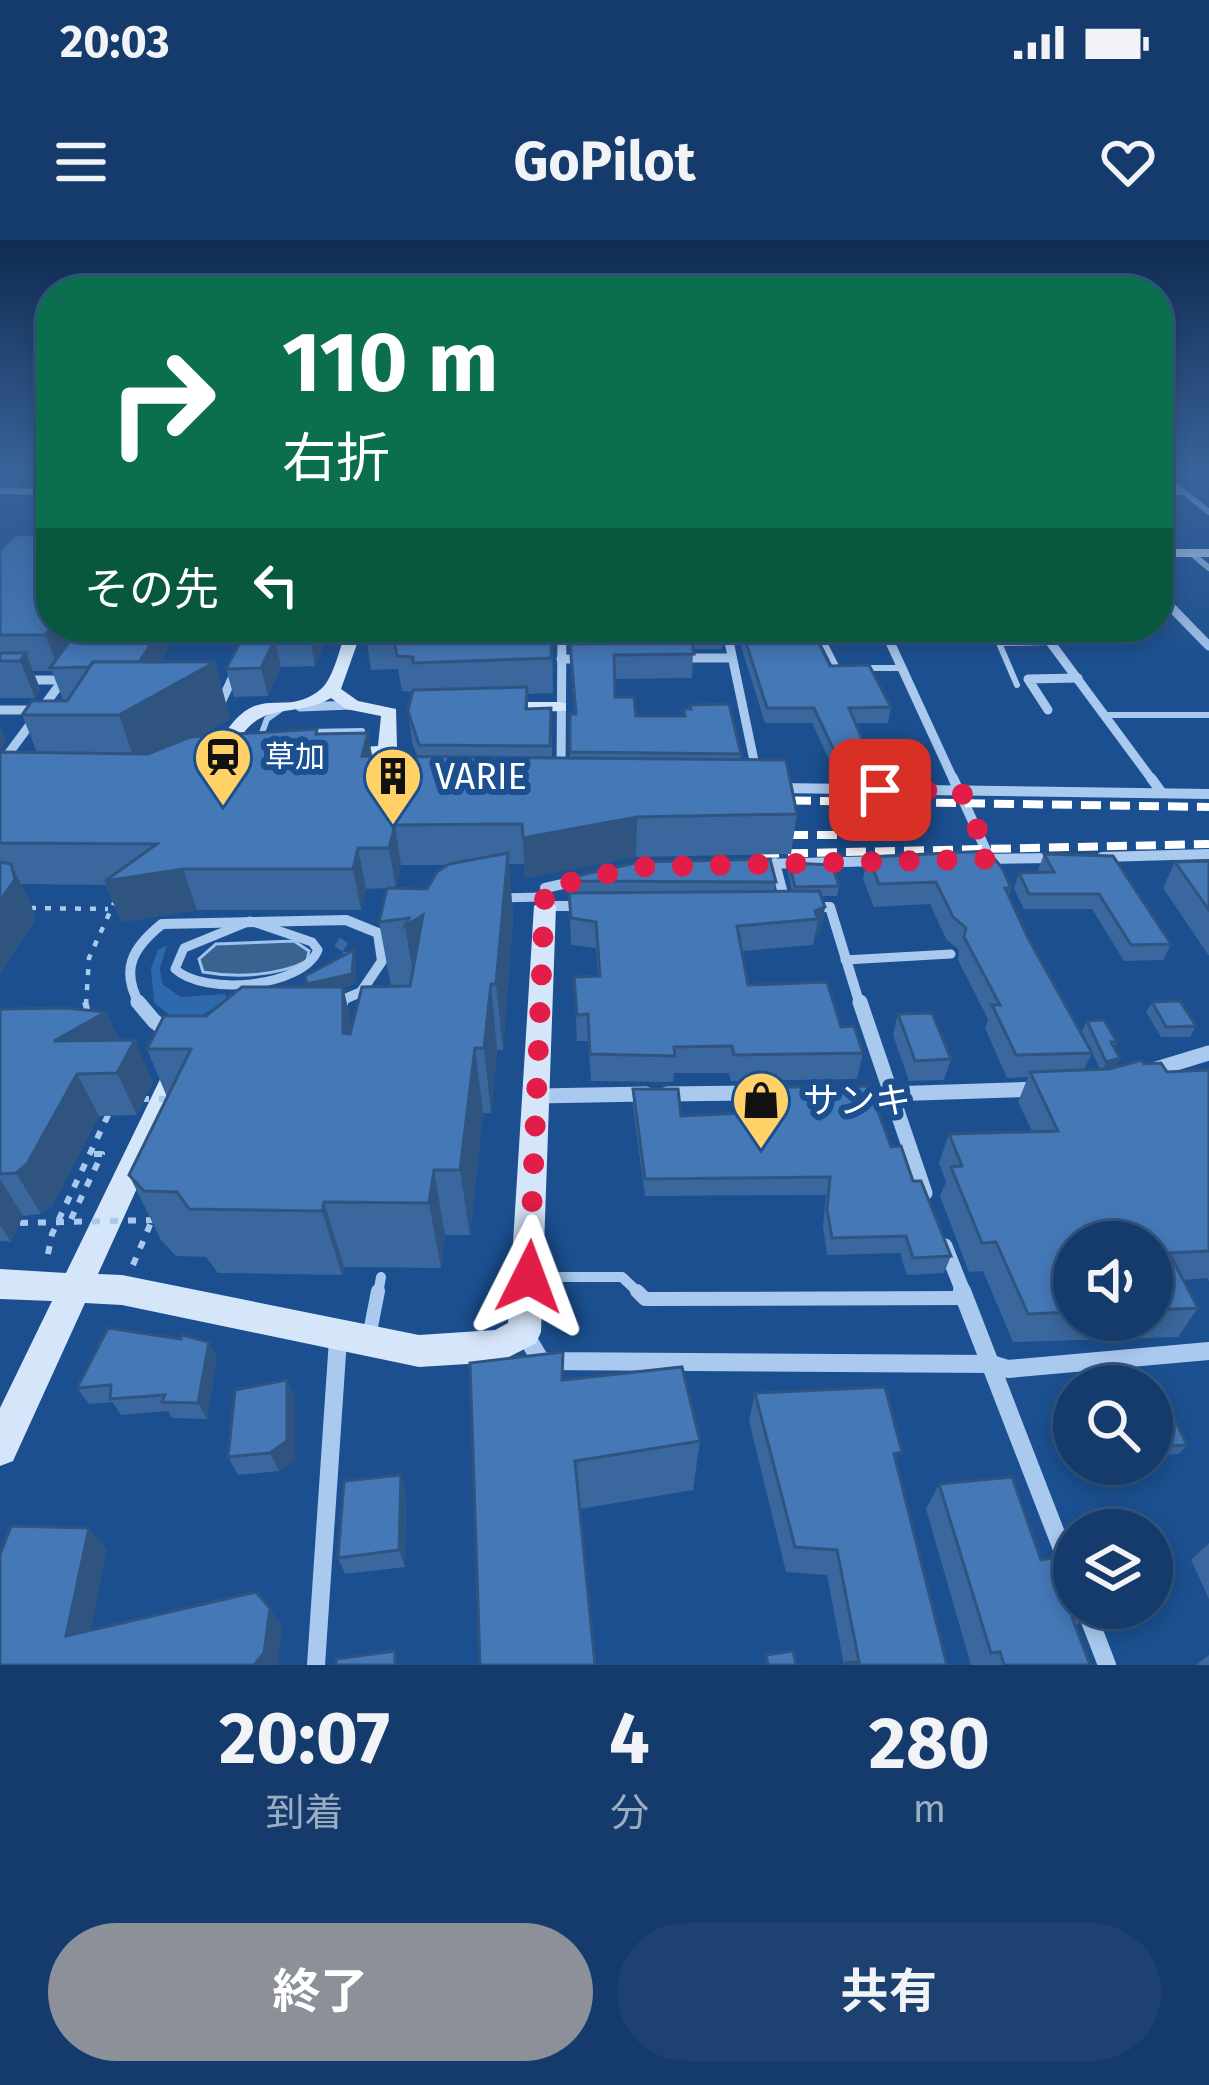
<!DOCTYPE html>
<html lang="ja">
<head>
<meta charset="utf-8">
<style>
	body { margin:0; font-family:"Fira Sans","Noto Sans JP",sans-serif; background:#1d4271; color:#f1f3f6; height:100vh; display:flex; flex-direction:column; font-size:45px; white-space:nowrap }
	* { box-sizing:border-box; margin:0 }
	p { font-size:39px; color:#9dadc1 }
	.icon { flex:none; width:66px; height:66px; fill:none; stroke:currentColor; stroke-width:2; stroke-linecap:round; stroke-linejoin:round }
	.map { position:relative; height:1425px; overflow:hidden }
	.drawer { display:flex; flex-direction:column; background:#143b6b; flex:1 }
	.drawer>* { flex:none }
	.hud { position:absolute; left:36px; top:36px; width:1137px; height:366px; border-radius:48px; box-shadow:0 6px 18px #0003,0 0 0 3px #33557e; background:#0b6e4f; color:#fff; overflow:hidden }
	.buttons { position:absolute; left:1053px; top:981px; display:grid; gap:24px }
	.buttons a { display:grid; place-items:center; width:120px; height:120px; border-radius:50%; background:#143b6b; box-shadow:0 6px 18px #0003,0 0 0 3px #33557e; font-size:60px }
	.pin { position:absolute; display:grid; place-items:center; width:102px; height:102px; color:#fff; margin:-51px; border-radius:24px; box-shadow:0 6px 18px #0006 }
	.me { position:absolute; width:132px; margin:-66px; rotate:3deg; stroke-linejoin:round; filter:drop-shadow(0 0 9px #0008) }
	.turn { display:flex; align-items:center; gap:42px; height:252px; padding:0 48px; font-size:54px }
	.turn .icon { width:156px; height:156px; stroke-width:2.5 }
	.turn b { display:block; font-size:84px; line-height:102px }
	.then { display:flex; align-items:center; height:114px; padding:0 48px; background:#0003; gap:24px; font-size:45px }
	.eta { display:flex; justify-content:space-evenly; align-items:center; height:204px; text-align:center }
	.eta b { font-size:72px; font-weight:700; line-height:84px }
	.button { display:flex; gap:24px; margin-top:auto; padding:24px 48px }
	.button a { flex:1; height:138px; border-radius:72px; background:#8c9099; color:#fff; font-size:48px; font-weight:700; line-height:138px; text-align:center }
	.button a+a { background:#1d4271; color:#f1f3f6 }
	.status { display:flex; justify-content:space-between; align-items:center; height:84px; padding:0 60px; background:#143b6b; direction:ltr }
	.status svg { height:33px; fill:currentColor }
	header { display:flex; justify-content:space-between; align-items:center; height:156px; padding:0 48px; background:#143b6b; font-size:54px; font-weight:700 }
	.map>svg:first-child { display:block }
	.green { fill:#2e69ad }
	.water { fill:#3c6290; stroke:#9cc4f0; stroke-width:3 }
	.lines { fill:none; stroke-linecap:round; stroke-linejoin:round }
	.street-tunnel { stroke:#3d69a0; stroke-width:10; stroke-dasharray:10 6; stroke-linecap:butt }
	.path-far1 { stroke:#a9c9ee; stroke-width:4.5; stroke-dasharray:6 9; stroke-linecap:butt }
	.path { stroke:#a9c9ee; stroke-width:6; stroke-dasharray:8 10; stroke-linecap:butt }
	.lane-far3 { stroke:#a9c9ee; stroke-width:6 }
	.lane-far2 { stroke:#a9c9ee; stroke-width:9 }
	.lane-far1 { stroke:#a9c9ee; stroke-width:10 }
	.lane { stroke:#a9c9ee; stroke-width:14 }
	.street-far4 { stroke:#a9c9ee; stroke-width:6 }
	.street-far3 { stroke:#a9c9ee; stroke-width:9 }
	.street-far2 { stroke:#a9c9ee; stroke-width:10 }
	.street-far1 { stroke:#a9c9ee; stroke-width:15 }
	.street { stroke:#a9c9ee; stroke-width:18 }
	.secondary { fill:#d6e6fa; fill-rule:evenodd }
	.rail { stroke:#fff; stroke-width:8; stroke-dasharray:20 9; stroke-linecap:butt }
	.path-bridge { stroke:#a9c9ee; stroke-width:6; stroke-dasharray:8 10; stroke-linecap:butt }
	.wall { fill:#3a679d; fill-rule:evenodd }
	.shaded-wall { fill:#305480 }
	.building { fill:#4478b7; stroke:#305480; stroke-width:3 }
	.route { stroke:#e11d48; stroke-width:21; stroke-dasharray:0 37.8 }
	.labels { text-anchor:middle; stroke-width:12; stroke-linejoin:round; paint-order:stroke }
	.far-poi-label { font-size:30px; fill:#fff; stroke:#1b4f8f; text-anchor:start }
	.poi-label { font-size:36px; fill:#fff; stroke:#1b4f8f; text-anchor:start }
</style>
</head>
<body>
<div class="status"><b>20:03</b><svg viewBox="0 0 49 12"><path d="M0 12V9h3v3zM5 12V6h3v6zM10 12V3h3v9zM15 12V0h3v12zM26 1h20v11H26zM47 4h2v5h-2z"/></svg></div>
<header><svg class="icon" aria-label="menu" viewBox="0 0 24 24"><path d="M4 6h16M4 12h16M4 18h16"/></svg>GoPilot<svg class="icon" aria-label="heart" viewBox="0 0 24 24"><path d="M12 20l-8-8c-3-5 5-10 8-4 3-6 11-1 8 4z"/></svg></header>
<div class="map">
<svg width="1209" height="1425" viewBox="0 0 1209 1425">
	<rect width="100%" height="100%" fill="#1b4f8f"/>
	<!-- green -->
	<path class="green" d="M167 705 160 728 162 744 181 757 225 754 227 761C191 779 188 793 154 762L151 728 158 710Z"/>
	<!-- water -->
	<path class="water" d="M294 701 309 711 307 721C278 736 236 738 203 732L199 719 216 704Z"/>
	<g class="lines">
		<!-- street-tunnel -->
		<path class="street-tunnel" d="M337 702 348 709 347 725"/>
		<!-- path-far1 -->
		<g class="path-far1">
			<path d="M30 668 108 669"/>
			<path d="M86 765 89 718 114 663"/>
		</g>
		<!-- path -->
		<g class="path">
			<path d="M85 762 89 776"/>
			<path d="M71 979 102 914H90"/>
			<path d="M48 1014 52 994 110 871"/>
			<path d="M133 1025 152 980"/>
		</g>
		<!-- lane-far3 -->
		<g class="lane-far3">
			<path d="M816 387 837 428"/>
			<path d="M1049 400 1110 399"/>
			<path d="M860 428H902"/>
			<path d="M1017 445 999 403 1051 402"/>
			<path d="M1105 475H1209"/>
			<path d="M309 492 362 491 363 503"/>
			<path d="M258 504 267 479 281 469"/>
		</g>
		<!-- lane-far2 -->
		<g class="lane-far2">
			<path d="M502 658 545 657"/>
			<path d="M250 681 312 702 318 710C302 748 204 756 175 729L184 708Z"/>
			<path d="M845 720 951 714"/>
		</g>
		<!-- lane-far1 -->
		<g class="lane-far1">
			<path d="M534 1037H622L640 1054"/>
			<path d="M378 1054 381 1037"/>
		</g>
		<!-- lane -->
		<g class="lane">
			<path d="M637 1051 645 1059 964 1058"/>
			<path d="M369 1097 378 1051"/>
		</g>
		<!-- street-far4 -->
		<g class="street-far4">
			<path d="M1158 231 1209 272"/>
			<path d="M0 251 51 252"/>
			<path d="M1158 253 1183 252"/>
			<path d="M31 305 51 284"/>
			<path d="M1191 313 1209 328"/>
			<path d="M1158 354 1171 367"/>
		</g>
		<!-- street-far3 -->
		<g class="street-far3">
			<path d="M1168 364 1209 406"/>
			<path d="M726 387 757 535"/>
			<path d="M883 387 954 541"/>
			<path d="M1039 387 1153 541"/>
			<path d="M305 397H351"/>
			<path d="M149 398H255"/>
			<path d="M679 418H732"/>
			<path d="M561 419H587"/>
			<path d="M0 440H63"/>
			<path d="M219 467 236 430"/>
			<path d="M300 467 352 465"/>
			<path d="M0 470H40"/>
			<path d="M1048 470 1028 439 1078 438"/>
			<path d="M0 525 66 436"/>
			<path d="M561 533 562 387"/>
		</g>
		<!-- street-far2 -->
		<g class="street-far2">
			<path d="M953 538 990 619"/>
			<path d="M1151 538 1162 553"/>
			<path d="M778 548 1209 554"/>
			<path d="M1102 617 1209 614"/>
			<path d="M982 619 1057 618"/>
			<path d="M775 623 786 665"/>
			<path d="M760 624 883 621"/>
			<path d="M585 639 545 648V666H586"/>
			<path d="M810 667H830L860 765"/>
			<path d="M140 765C120 730 132 708 162 684L346 680 378 693 382 721 361 752 331 765"/>
		</g>
		<!-- street-far1 -->
		<g class="street-far1">
			<path d="M138 762 154 781 188 807 235 776 341 762"/>
			<path d="M860 762 925 953"/>
			<path d="M1153 830 1209 813"/>
			<path d="M667 854 748 853"/>
			<path d="M888 854 1039 849"/>
			<path d="M538 856 646 854"/>
			<path d="M945 1006 964 1054"/>
		</g>
		<!-- street -->
		<g class="street">
			<path d="M962 1051 1074 1340"/>
			<path d="M525 1094 541 1121 992 1124 1008 1129 1209 1111"/>
			<path d="M1085 1368 1107 1425"/>
			<path d="M316 1425 338 1099"/>
		</g>
		<!-- secondary -->
		<g class="secondary">
			<rect x="1158" y="309" width="51" height="8"/>
			<path d="M347 387H363L341 449 358 461 396 469 397 507 390 516 334 517V509L378 506 381 476 346 469 331 458C292 480 261 458 236 505L247 511V519C236 522 223 516 217 507 256 434 282 482 321 449 334 438 341 404 347 387Z"/>
			<path d="M560 462 566 463V471L500 472 491 467 500 462Z"/>
			<path d="M545 659 556 666 541 1092 536 1103 499 1122 419 1127 122 1065 85 1063 13 1221 0 1226V1168L52 1061 0 1059V1029L66 1033 167 825 171 818H189L193 825 98 1034 122 1035 419 1095 495 1090 508 1083 534 666Z"/>
		</g>
		<!-- rail -->
		<g class="rail">
			<path d="M762 560 1209 567"/>
			<path d="M759 595H843"/>
			<path d="M759 614 1209 604"/>
		</g>
		<!-- path-bridge -->
		<g class="path-bridge">
			<path d="M141 859H172"/>
			<path d="M20 983 153 980"/>
		</g>
	</g>
	<!-- wall -->
	<g class="wall">
		<path d="M0 310 51 387H180L179 389H162L168 407 163 416 165 422H215L230 479 201 496 318 493 372 516H417L412 502 408 471 412 452 402 451 398 429 371 430 366 395 368 387H554L552 394 553 453 528 454V469L552 499V518H570V474H574L571 428V387L723 395 722 409H693L692 438 615 439V457L636 476H683L684 469 741 514 740 520 797 574 791 614 636 617 525 638 524 624H509L513 677 503 810H497L491 873H483L470 995H445L441 1028 344 1027 342 1035 218 1033 206 1017 176 1016 161 1000 129 935 167 857 147 809 206 776 308 747 354 710 356 720 355 744 343 747 352 786 391 746 379 682 387 648 366 649 361 670H197L121 682 106 645 21 644 31 664 35 680 0 735V512H37L22 475 63 460 52 431H33L40 449 35 458H0ZM401 625H448L427 649 396 648Z"/>
		<path d="M248 387H332L320 388 323 406 315 426 281 427 268 456 234 457 226 429Z"/>
		<path d="M735 387H813V390L830 426 891 467 888 483H855L872 523 869 539H838L812 483H765Z"/>
		<path d="M822 387H875L874 392 826 393Z"/>
		<path d="M1044 614 1171 704 1163 720 1124 721 1092 669H1024L1014 649 1019 633 1040 632 1038 630Z"/>
		<path d="M868 617 1011 648 1009 656 1028 698 1092 813 1084 830 1100 829 1082 791 1087 781 1117 802 1114 807 1116 827 1144 824 1167 832 1209 830V1041L1207 1038 1183 1040 1198 1068 1178 1097 1013 1102 983 1031 969 1032 940 956 946 942 939 923 949 894 1032 891 1018 862 1028 837 1007 838 985 788 988 779 958 720 959 710 946 699 930 664 874 667 863 639ZM1074 1002H1152V1080H1074Z"/>
		<path d="M1209 621V716L1163 648 1175 622Z"/>
		<path d="M789 623 839 646 837 656H821L825 667 820 693 815 695 813 705 742 711 748 745 841 787 863 813 857 839 731 841 729 833H674L673 842 591 841 588 801H577L574 737 598 736 596 708 571 705 569 653H573L572 637 776 642 774 651H792L788 633Z"/>
		<path d="M1152 762 1196 786 1190 797H1161L1146 772Z"/>
		<path d="M0 769 106 772 119 800 153 842 137 875 99 876 52 966 41 974 23 976 11 1002 0 1001Z"/>
		<path d="M898 774 951 819 944 840 909 841 893 795Z"/>
		<path d="M737 848 891 907 913 941 951 1016 944 1033 907 1035 900 1013 827 1015 823 986 826 955 645 956 633 867V849L681 876 736 873 735 865Z"/>
		<path d="M217 1118 207 1179 172 1178 168 1171 121 1175 112 1162 89 1164 77 1148Z"/>
		<path d="M287 1140 295 1159V1219L279 1231 238 1235 228 1217Z"/>
		<path d="M564 1140 700 1201 693 1250 580 1269Z"/>
		<path d="M755 1153 896 1224 947 1425H844L827 1335 786 1332 749 1181Z"/>
		<path d="M1152 1162 1187 1205 1179 1214 1152 1215Z"/>
		<path d="M939 1244 1041 1320 1085 1376 1076 1386 1090 1425H971L926 1269Z"/>
		<path d="M406 1253 405 1327 345 1334 338 1318Z"/>
		<path d="M1209 1303V1359L1191 1320Z"/>
		<path d="M1209 1415V1425H1196Z"/>
	</g>
	<!-- shaded-wall -->
	<g class="shaded-wall">
		<path d="M52 387H93L58 427 45 395Z"/>
		<path d="M152 387H162L168 407 163 416 166 427 136 426 146 396Z"/>
		<path d="M315 387H319L323 406 315 426 310 399Z"/>
		<path d="M275 399 281 427 268 456 261 428Z"/>
		<path d="M26 413 40 449 35 458 20 421Z"/>
		<path d="M215 422 230 479 139 533 119 475Z"/>
		<path d="M0 486 7 501 0 510Z"/>
		<path d="M368 493 375 531 362 516Z"/>
		<path d="M637 577 636 617 525 638 523 598Z"/>
		<path d="M395 585 401 625 396 648 389 608Z"/>
		<path d="M358 608 366 649 361 670 353 629Z"/>
		<path d="M508 613 513 677 503 810 496 744Z"/>
		<path d="M11 624 31 664 35 680 0 735V661Z"/>
		<path d="M183 629 197 670 121 682 105 641Z"/>
		<path d="M825 667 820 693 815 695 818 679 815 671Z"/>
		<path d="M423 675 416 751 405 686Z"/>
		<path d="M354 710 356 720 355 744 309 754 307 744Z"/>
		<path d="M491 744 497 810 491 873 484 808Z"/>
		<path d="M343 747 358 812 343 793Z"/>
		<path d="M106 772 125 814 77 834 99 876 52 966 41 974 16 933 54 801Z"/>
		<path d="M135 800 153 842 137 875 117 833Z"/>
		<path d="M475 808 483 873 470 995 460 930Z"/>
		<path d="M1120 818 1115 828 1101 832 1106 822Z"/>
		<path d="M434 930 445 995 441 1028 429 963Z"/>
		<path d="M0 939 23 976 11 1002 0 985Z"/>
		<path d="M324 962 344 1027 342 1035 322 971Z"/>
		<path d="M209 1102 217 1118 207 1179 198 1163Z"/>
		<path d="M287 1140 295 1159V1219L279 1231 270 1213Z"/>
		<path d="M401 1235 406 1253 405 1327 399 1310Z"/>
		<path d="M89 1288 107 1309 86 1414 66 1396Z"/>
		<path d="M270 1368 282 1387 278 1425H254Z"/>
	</g>
	<!-- building -->
	<g class="building">
		<path d="M51 294 52 387 45 395H0V310L15 295Z"/>
		<path d="M80 387H152L146 396 157 395 139 422H93L89 427 50 428Z"/>
		<path d="M248 387H315L310 399H275L261 428 226 429Z"/>
		<path d="M368 387H552L551 418 413 423V417L397 416 393 394 366 395Z"/>
		<path d="M571 387H721L723 395 571 396Z"/>
		<path d="M741 387H811L830 426 869 425 891 467 849 468 872 523H840L814 468H767Z"/>
		<path d="M692 403 694 414 614 415 615 457H634L636 476H685L684 469H691L690 465 729 464 741 514 570 512V474H576L570 404Z"/>
		<path d="M0 413H26L20 421H0Z"/>
		<path d="M93 422H215L119 475H22L32 461H67Z"/>
		<path d="M527 447 526 469 551 468 550 506 419 505 408 471 413 450Z"/>
		<path d="M317 489 316 494 368 493 362 516 786 520 797 574 637 577 523 598 522 584 395 585 389 608H358L353 629H183L105 641 157 604 0 603V512L148 514 190 497Z"/>
		<path d="M988 611 1002 628 1011 648H1005L1028 698 1092 813 1016 815 992 765H1000L964 697 966 688 953 677 936 642 879 644 868 617Z"/>
		<path d="M508 613 496 744H491L484 808H475L460 930H434L429 963 324 962 322 971 189 969 177 952 144 951 129 935 191 809H147L164 776H206L242 747H343V793L350 794 362 747 410 746 423 675 405 686 409 678 379 682 387 648 427 649 437 632 449 624Z"/>
		<path d="M1044 614 1113 616 1171 704 1131 705 1099 654H1029L1019 633 1054 632Z"/>
		<path d="M770 619 776 642 572 641V637L639 622Z"/>
		<path d="M1209 621V670L1175 622Z"/>
		<path d="M0 622 11 624 15 639 0 661Z"/>
		<path d="M789 623 832 625 839 646 795 647Z"/>
		<path d="M819 651 825 667 815 671 818 679 737 686 748 745 827 742 841 787 854 786 863 813 734 815 732 806 674 807 675 816 590 814 588 774 577 775 574 737 600 736 596 682 571 678 569 653Z"/>
		<path d="M354 710 352 734 307 744 305 736Z"/>
		<path d="M1180 761 1196 786 1166 787 1152 762Z"/>
		<path d="M65 768 106 772 54 801 135 800 117 833 77 834 27 924 16 933 0 934V769Z"/>
		<path d="M932 773 951 819 915 821 898 774Z"/>
		<path d="M1104 780 1117 802H1111L1120 818 1106 822 1087 781Z"/>
		<path d="M1142 820 1144 824 1161 823 1167 832 1209 830V1011L1169 1013 1198 1068 1152 1070V1002H1074V1072L1028 1074 996 1002 982 1003 951 927 962 926 949 894 1058 891 1030 832 1109 829Z"/>
		<path d="M869 846 891 907 901 906 913 941H921L951 1016 913 1018 906 996 832 998 827 969 830 937 645 939 633 849H678L681 876 742 873 737 848Z"/>
		<path d="M108 1088 181 1099 182 1095 209 1102 198 1163 162 1162 165 1155 110 1159 111 1145 77 1148Z"/>
		<path d="M563 1112 562 1140 682 1127 700 1201 575 1221 595 1425H480L470 1123Z"/>
		<path d="M287 1140V1201L270 1213 228 1217 235 1150Z"/>
		<path d="M885 1147 902 1212 894 1214 947 1425H846V1423L859 1422 837 1310 795 1307 755 1153Z"/>
		<path d="M1166 1161 1187 1205 1152 1207V1162Z"/>
		<path d="M401 1235 399 1310 338 1318 344 1241Z"/>
		<path d="M1012 1237 1041 1320 1052 1318 1062 1345 1072 1344 1074 1368H1082L1085 1376 1072 1377 1090 1425H1004L1000 1412 991 1413 939 1244Z"/>
		<path d="M11 1286 89 1288 66 1396 256 1352 270 1368 264 1413 254 1425H0V1315Z"/>
		<path d="M395 1411V1425H336V1419Z"/>
		<path d="M793 1411 796 1425H768L766 1415Z"/>
	</g>
	<!-- sky -->
	<linearGradient id="sky" x2="0" y2="1"><stop stop-color="#0f2b4f"/><stop offset="0.54" stop-color="#39639b"/><stop offset="1" stop-color="#39639b" stop-opacity="0"/></linearGradient>
	<rect width="1209" height="430" fill="url(#sky)"/>
	<g class="lines">
		<!-- route -->
		<path class="route" d="M529 1037 545 648 637 627 990 619 961 551 880 550"/>
	</g>
	<!-- icons -->
	<defs>
		<g id="station-pin" transform="scale(3)"><path d="M0 17L-7.5 6A9.5 9.5 0 1 1 7.5 6Z" fill="#ffd166" stroke="#1b4f8f"/><path d="M-3-6H3Q5-6 5-4V2Q5 4 3 4L4.5 6H3L1.5 4h-3L-3 6H-4.5L-3 4Q-5 4-5 2V-4Q-5-6-3-6ZM-3.5-4v3h7v-3ZM-3.5 1v1.5H-2V1ZM2 1v1.5H3.5V1Z" fill="#111"/></g>
		<g id="building-pin" transform="scale(3)"><path d="M0 17L-7.5 6A9.5 9.5 0 1 1 7.5 6Z" fill="#ffd166" stroke="#1b4f8f"/><path d="M-4-6H4V6H1V3H-1V6H-4ZM-2.5-4.3h1.7v1.8h-1.7ZM.8-4.3h1.7v1.8H.8ZM-2.5-1h1.7V.8h-1.7ZM.8-1h1.7V.8H.8Z" fill="#111"/></g>
		<g id="shop-pin" transform="scale(3)"><path d="M0 17L-7.5 6A9.5 9.5 0 1 1 7.5 6Z" fill="#ffd166" stroke="#1b4f8f"/><path d="M-5-2.5h2.3a2.7 3.5 0 0 1 5.4 0H5L5.5 6h-11ZM-1.5-2.5h3a1.5 2.3 0 0 0-3 0Z" fill="#111"/></g>
	</defs>
	<g fill-rule="evenodd">
		<use href="#station-pin" x="223" y="517"/>
		<use href="#building-pin" x="393" y="536"/>
		<use href="#shop-pin" x="761" y="860"/>
	</g>
	<g class="labels">
		<!-- far-poi labels -->
		<g class="far-poi-label">
			<text x="265" y="527">草加</text>
		</g>
		<!-- poi labels -->
		<g class="poi-label">
			<text x="435" y="549">VARIE</text>
			<text x="803" y="873">サンキ</text>
		</g>
	</g>
</svg>
<div class="buttons">
<a><svg class="icon" aria-label="sound" viewBox="0 0 24 24"><path d="M4 9h4l5-4v14l-5-4H4zM17 9q2 3 0 6"/></svg></a>
<a><svg class="icon" aria-label="search" viewBox="0 0 24 24"><circle cx="10" cy="10" r="6"/><path d="M15 15l6 6"/></svg></a>
<a><svg class="icon" aria-label="layers" viewBox="0 0 24 24"><path d="M12 4l9 5-9 5-9-5zM3 14l9 5 9-5"/></svg></a>
</div>
<div class="pin" style="left:880px;top:550px;background:#d93025"><svg class="icon" aria-label="arrive" viewBox="0 0 24 24"><path d="M6 21V4h12l-3 4 3 4H6"/></svg></div>
<svg class="me" style="left:529px;top:1037px" viewBox="-20 -20 40 40"><path d="M0-17L14 15 0 8-14 15z" fill="#e11d48" stroke="#fff" stroke-width="4"/></svg>
<div class="hud">
<div class="turn"><svg class="icon" aria-label="right" viewBox="0 0 24 24"><path d="M7 20v-9h11M14 6l5 5-5 5"/></svg><div><b>110 m</b>右折</div></div>
<div class="then">その先<svg class="icon" aria-label="left" viewBox="0 0 24 24"><path d="M17 20v-9H6M10 6l-5 5 5 5"/></svg></div>
</div>
</div>
<section class="drawer">
<div class="eta">
<div><b>20:07</b><p>到着</p></div>
<div><b>4</b><p>分</p></div>
<div><b>280</b><p>m</p></div>
</div>
<div class="button"><a>終了</a><a>共有</a></div>
</section>
</body>
</html>
